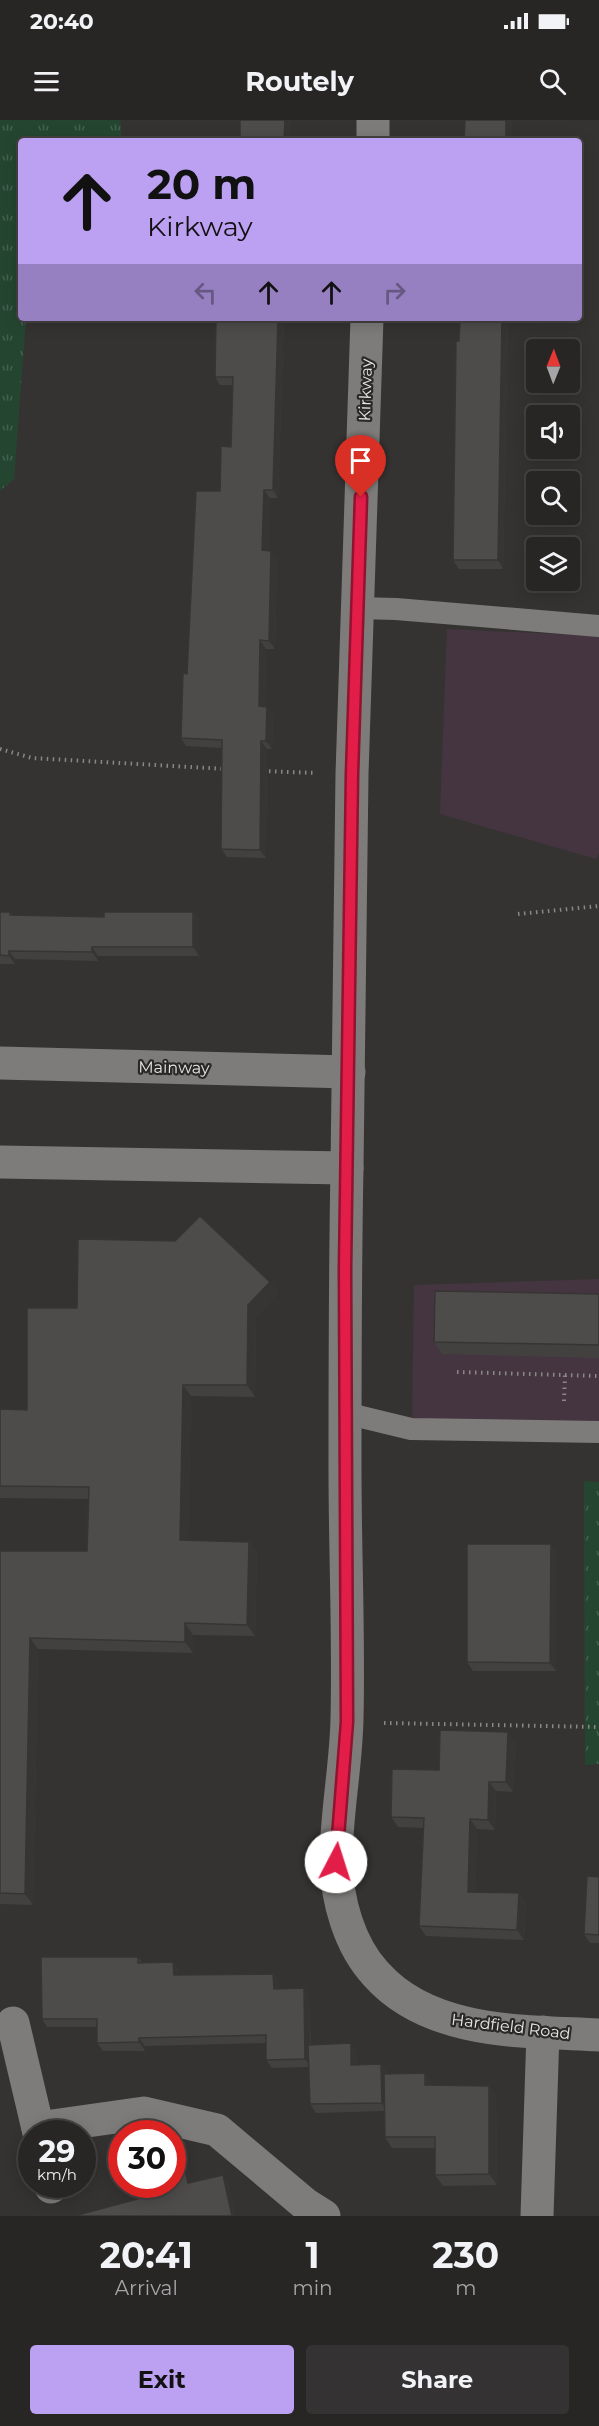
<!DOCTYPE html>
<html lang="en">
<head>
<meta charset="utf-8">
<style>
	body { margin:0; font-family:Montserrat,sans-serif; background:#343232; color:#f1f3f6; height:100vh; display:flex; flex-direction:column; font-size:22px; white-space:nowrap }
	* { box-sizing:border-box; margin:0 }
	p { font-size:20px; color:#a5a5a7 }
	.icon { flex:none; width:33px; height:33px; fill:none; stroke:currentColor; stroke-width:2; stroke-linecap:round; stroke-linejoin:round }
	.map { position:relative; height:2096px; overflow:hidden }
	.details { display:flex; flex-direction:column; background:#282625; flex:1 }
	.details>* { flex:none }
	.guide { position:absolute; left:18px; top:18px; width:564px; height:183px; border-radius:6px; box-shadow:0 3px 15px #0003,0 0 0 2px #444342; background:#bca0f2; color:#111; overflow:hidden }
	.needle { width:39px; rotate:1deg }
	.controls { position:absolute; left:526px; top:219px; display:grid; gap:12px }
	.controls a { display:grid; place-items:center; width:54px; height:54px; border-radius:6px; background:#282625; box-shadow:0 3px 15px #0003,0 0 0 2px #444342; font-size:30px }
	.speed { position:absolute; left:18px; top:2000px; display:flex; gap:12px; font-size:30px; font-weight:700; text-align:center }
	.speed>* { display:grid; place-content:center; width:78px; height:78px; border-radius:50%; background:#282625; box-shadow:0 3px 15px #0003,0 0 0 2px #444342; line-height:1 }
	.speed small { font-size:15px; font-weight:400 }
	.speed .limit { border:9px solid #d22; background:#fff; color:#111 }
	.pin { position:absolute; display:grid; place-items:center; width:51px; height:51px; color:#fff; margin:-62px -26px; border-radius:50% 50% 50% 0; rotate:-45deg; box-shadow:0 0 6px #0007 }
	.pin .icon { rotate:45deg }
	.me { position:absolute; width:66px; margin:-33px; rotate:5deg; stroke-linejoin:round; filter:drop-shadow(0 0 4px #0008) }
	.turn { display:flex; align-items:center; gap:21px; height:126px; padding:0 30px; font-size:27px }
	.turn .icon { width:78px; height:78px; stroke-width:2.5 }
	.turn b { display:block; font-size:42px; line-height:51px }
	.lanes { display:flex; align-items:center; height:57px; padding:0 30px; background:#0003; justify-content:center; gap:30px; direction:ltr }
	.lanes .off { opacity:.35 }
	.eta { display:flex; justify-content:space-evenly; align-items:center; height:102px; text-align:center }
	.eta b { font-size:36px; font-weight:700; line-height:42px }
	.action { display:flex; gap:12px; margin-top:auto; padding:12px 30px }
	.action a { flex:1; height:69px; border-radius:6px; background:#bca0f2; color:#111; font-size:24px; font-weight:700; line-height:69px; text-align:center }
	.action a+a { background:#343232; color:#f1f3f6 }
	.status { display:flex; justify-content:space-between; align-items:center; height:42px; padding:0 30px; background:#282625; direction:ltr }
	.status svg { height:16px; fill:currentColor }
	header { display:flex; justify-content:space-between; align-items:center; height:78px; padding:0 30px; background:#282625; font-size:27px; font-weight:700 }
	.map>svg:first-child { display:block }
	.commercial { fill:#453541 }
	.grass { fill:url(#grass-tufts) }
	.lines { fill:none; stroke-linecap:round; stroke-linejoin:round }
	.path { stroke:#8a8887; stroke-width:4; stroke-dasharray:1.5 4.5; stroke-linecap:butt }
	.lane { stroke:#7e7c7a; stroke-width:22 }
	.street { stroke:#7e7c7a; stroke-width:33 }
	.secondary { stroke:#7e7c7a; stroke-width:33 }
	.wall { fill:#434140 }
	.shaded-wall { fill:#373534 }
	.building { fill:#4e4c4a; stroke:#373534; stroke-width:1.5 }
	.route-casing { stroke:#92132f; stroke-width:15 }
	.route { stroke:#e11d48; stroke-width:10 }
	.labels { text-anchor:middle; stroke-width:4.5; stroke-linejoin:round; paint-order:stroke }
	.street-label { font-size:16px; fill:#e6e5e4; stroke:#2b2927 }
</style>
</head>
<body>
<div class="status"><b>20:40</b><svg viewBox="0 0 49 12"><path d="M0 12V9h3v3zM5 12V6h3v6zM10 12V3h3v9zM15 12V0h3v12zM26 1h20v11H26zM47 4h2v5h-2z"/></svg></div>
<header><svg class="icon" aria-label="menu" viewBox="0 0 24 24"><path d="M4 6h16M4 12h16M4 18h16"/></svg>Routely<svg class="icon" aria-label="search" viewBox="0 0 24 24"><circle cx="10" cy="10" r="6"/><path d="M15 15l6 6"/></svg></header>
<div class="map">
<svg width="599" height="2096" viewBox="0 0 599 2096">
	<defs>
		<pattern id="grass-tufts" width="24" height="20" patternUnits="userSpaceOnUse" patternTransform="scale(1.5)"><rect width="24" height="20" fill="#244630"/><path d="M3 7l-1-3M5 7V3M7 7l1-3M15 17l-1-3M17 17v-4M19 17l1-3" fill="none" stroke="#44614e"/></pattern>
	</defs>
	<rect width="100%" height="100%" fill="#353331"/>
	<!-- commercial -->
	<g class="commercial">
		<path d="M447 509 599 516V733L596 739 440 694Z"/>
		<path d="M599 1159V1301L412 1303 414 1165Z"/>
	</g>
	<!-- grass -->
	<g class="grass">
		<path d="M0 0H120L122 21H21V198H26L14 359 0 371Z"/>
		<path d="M584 1361 599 1362V1644L585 1645Z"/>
	</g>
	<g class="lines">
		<!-- path -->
		<g class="path">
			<path d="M0 629 32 638 226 649"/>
			<path d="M263 651 316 653"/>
			<path d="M518 794 599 786"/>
			<path d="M457 1252 599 1256"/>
			<path d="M564 1281 565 1254"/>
			<path d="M384 1603 599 1607"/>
		</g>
		<!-- lane -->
		<g class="lane">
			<path d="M358 488 396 489 599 506"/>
			<path d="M345 1293 411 1309 599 1312"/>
		</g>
		<!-- street -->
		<g class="street">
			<path d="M347 1048C345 1149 345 1249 345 1350 345 1433 349 1516 347 1599 346 1647 336 1694 336 1742 337 1780 349 1825 376 1854 430 1915 524 1911 599 1915"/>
			<path d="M13 1903 39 2013"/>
			<path d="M38 2008 144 1993 217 2010 305 2084 324 2096"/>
			<path d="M51 2064V2067"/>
			<path d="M537 2096 543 1912"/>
		</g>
		<!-- secondary -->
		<g class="secondary">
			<path d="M373 21V0"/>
			<path d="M0 943 349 952"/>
			<path d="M0 1042 347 1048 352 654 367 198"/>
		</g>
	</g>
	<!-- wall -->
	<g class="wall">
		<path d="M216 198H284L278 378H270L268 431 277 439 275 529H266L265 586 267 587 273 595 272 629H267L266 738 227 737 221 729 222 628 186 626 181 618 187 554 220 371 231 327 233 265H220L215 257Z"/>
		<path d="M460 198H508L503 449H459L453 440Z"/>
		<path d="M0 792H10L12 795 104 797 193 792 199 800V836H98V841L15 839V844H0Z"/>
		<path d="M270 1162 278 1173 256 1197 255 1277 191 1276 188 1420 249 1422 257 1433 255 1516 193 1515V1533L38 1529 33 1785 0 1784V1431H87L88 1379 0 1378V1289L27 1290 77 1188Z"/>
		<path d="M599 1174V1238L442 1234 434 1222Z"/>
		<path d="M551 1424 556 1432V1551H473L467 1542Z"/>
		<path d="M515 1622 513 1672 496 1671 495 1710 477 1709 475 1772 519 1773 526 1783 524 1820 426 1816 419 1806 423 1708 398 1707 391 1697 439 1650Z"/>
		<path d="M599 1757V1823H590L584 1814Z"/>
		<path d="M138 1837 142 1843 173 1842 179 1850V1855L273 1854 279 1862V1868H304L309 1876 311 1925 357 1932V1944H381L387 1952V1954L425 1953 433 1965 489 1966 496 1977 497 2065 443 2066 435 2055V2028H392L385 2017 384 1991 316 1993 310 1984 309 1947 272 1948 266 1940V1923L145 1926V1931H103L97 1923V1907H47L42 1899Z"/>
	</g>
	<!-- shaded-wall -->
	<g class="shaded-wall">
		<path d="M285 0H291L290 21H284Z"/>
		<rect x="506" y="0" width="6" height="21"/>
		<path d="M278 198H284L278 378 273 370Z"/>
		<path d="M502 198H508L503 449 498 440Z"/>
		<path d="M264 370 270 378 268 439 262 430Z"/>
		<path d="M271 431 277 439 275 529 269 521Z"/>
		<path d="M260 520 266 529 265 594 259 586Z"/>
		<path d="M267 587 273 595 272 629 266 621Z"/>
		<path d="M261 621 267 629 266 738 260 730Z"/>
		<path d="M193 792 199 800V836L193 827Z"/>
		<path d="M92 827 98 836V841L92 832Z"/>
		<path d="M9 831 15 839V844L9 836Z"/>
		<path d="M270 1162 278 1173 256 1197 255 1277 247 1265 248 1185Z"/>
		<path d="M183 1265 191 1276 188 1431 180 1420Z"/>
		<path d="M249 1422 257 1433 255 1516 247 1505Z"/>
		<path d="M551 1424 556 1432V1551L550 1543Z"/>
		<path d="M185 1503 193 1515V1533L185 1522Z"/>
		<path d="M30 1518 38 1529 33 1785 25 1774Z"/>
		<path d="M508 1612 515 1622 513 1672 506 1662Z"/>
		<path d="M489 1662 496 1671 495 1710 488 1700Z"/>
		<path d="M470 1699 477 1709 475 1782 468 1772Z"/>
		<path d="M519 1773 526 1783 524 1820 517 1810Z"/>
		<path d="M173 1842 179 1850V1863L174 1855Z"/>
		<path d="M273 1854 279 1862 280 1877 274 1869Z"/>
		<path d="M304 1868 309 1876 311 1947 305 1939Z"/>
		<path d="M139 1918 145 1926V1931L139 1922Z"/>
		<path d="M351 1923 357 1932V1953L351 1945Z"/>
		<path d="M381 1944 387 1952 388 1991 382 1983Z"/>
		<path d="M425 1953 433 1964V1976L425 1965Z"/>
		<path d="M489 1966 496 1977 497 2065 489 2054Z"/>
		<path d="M183 2040 189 2049 194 2071 188 2063Z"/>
		<path d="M223 2055 229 2063 236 2096H232Z"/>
	</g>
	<!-- building -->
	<g class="building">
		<path d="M240 0H285L284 21H240Z"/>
		<path d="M465 0H506V21H464Z"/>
		<path d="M216 198H278L273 370H264L262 430 271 431 269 521 260 520 259 586 267 587 266 621H261L260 730 221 729 222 620 181 618 183 553 187 554 196 371H220L221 326 231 327 233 257H215Z"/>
		<path d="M460 198H502L498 440H453L456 221H459Z"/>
		<path d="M0 792H10V795L104 797V792H193V827H92V832L9 831V836L0 835Z"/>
		<path d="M200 1096 270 1162 248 1185 247 1265H183L180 1420 249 1422 247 1505 185 1503V1522L30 1518 25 1774 0 1773V1431H87L89 1367 0 1366V1289L27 1290V1188H77L78 1119 175 1121Z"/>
		<path d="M435 1171 599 1174V1225L434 1222Z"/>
		<path d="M467 1424H551L550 1543 467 1542Z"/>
		<path d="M440 1610 508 1612 506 1662H489L488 1700 470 1699 468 1772 519 1773 517 1810 419 1806 424 1698 391 1697 392 1649 439 1650Z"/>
		<path d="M587 1756 599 1757V1815L584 1814Z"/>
		<path d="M41 1837H138V1843L173 1842 174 1855 273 1854 274 1869 304 1868 305 1939 266 1940V1915L139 1918V1922L97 1923V1899H42Z"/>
		<path d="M351 1923V1945L381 1944 382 1983 310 1984 308 1925Z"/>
		<path d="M425 1953V1965L489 1966V2054L435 2055V2017H385L384 1954Z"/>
		<path d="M183 2040 188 2063 223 2055 232 2096H74L149 2076 146 2064H172V2043Z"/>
	</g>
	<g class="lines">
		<!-- route casing -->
		<g class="route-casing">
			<path id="route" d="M336 1742 347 1602 345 1150 352 654 361 377"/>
		</g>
		<!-- route -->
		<use href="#route" class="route"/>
	</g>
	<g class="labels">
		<!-- street labels -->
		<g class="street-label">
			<text transform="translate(365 270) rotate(-88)" y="6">Kirkway</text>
			<text transform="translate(174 947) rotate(1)" y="6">Mainway</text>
			<text transform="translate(511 1906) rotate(7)" y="6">Hardfield Road</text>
		</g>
	</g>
</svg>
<div class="controls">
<a><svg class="needle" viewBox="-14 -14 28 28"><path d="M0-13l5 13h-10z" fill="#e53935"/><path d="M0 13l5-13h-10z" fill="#a5a5a7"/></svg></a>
<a><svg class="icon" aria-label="sound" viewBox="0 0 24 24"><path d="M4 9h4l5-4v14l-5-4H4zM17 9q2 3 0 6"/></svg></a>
<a><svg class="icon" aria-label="search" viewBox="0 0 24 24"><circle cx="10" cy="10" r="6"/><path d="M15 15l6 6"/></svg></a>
<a><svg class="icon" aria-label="layers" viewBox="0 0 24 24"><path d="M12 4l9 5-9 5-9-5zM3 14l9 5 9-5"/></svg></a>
</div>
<div class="speed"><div>29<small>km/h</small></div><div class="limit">30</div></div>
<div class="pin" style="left:361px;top:377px;background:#d93025"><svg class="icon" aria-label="arrive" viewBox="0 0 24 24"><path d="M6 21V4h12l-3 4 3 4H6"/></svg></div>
<svg class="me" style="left:336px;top:1742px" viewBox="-20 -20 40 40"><circle r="19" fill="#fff"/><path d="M0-13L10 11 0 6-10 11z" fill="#e11d48"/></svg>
<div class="guide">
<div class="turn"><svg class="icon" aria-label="ahead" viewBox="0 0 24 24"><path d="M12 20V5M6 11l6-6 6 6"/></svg><div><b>20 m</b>Kirkway</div></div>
<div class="lanes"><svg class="icon off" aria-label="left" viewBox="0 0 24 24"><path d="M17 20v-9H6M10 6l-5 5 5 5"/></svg><svg class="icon" aria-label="ahead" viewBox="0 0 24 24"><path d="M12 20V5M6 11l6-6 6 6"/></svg><svg class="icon" aria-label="ahead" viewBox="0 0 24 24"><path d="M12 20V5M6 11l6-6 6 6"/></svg><svg class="icon off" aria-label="right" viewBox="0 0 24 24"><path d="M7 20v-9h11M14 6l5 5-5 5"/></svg></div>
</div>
</div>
<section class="details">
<div class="eta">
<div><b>20:41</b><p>Arrival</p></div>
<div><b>1</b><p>min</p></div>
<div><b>230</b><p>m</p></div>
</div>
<div class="action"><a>Exit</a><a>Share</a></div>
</section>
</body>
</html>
